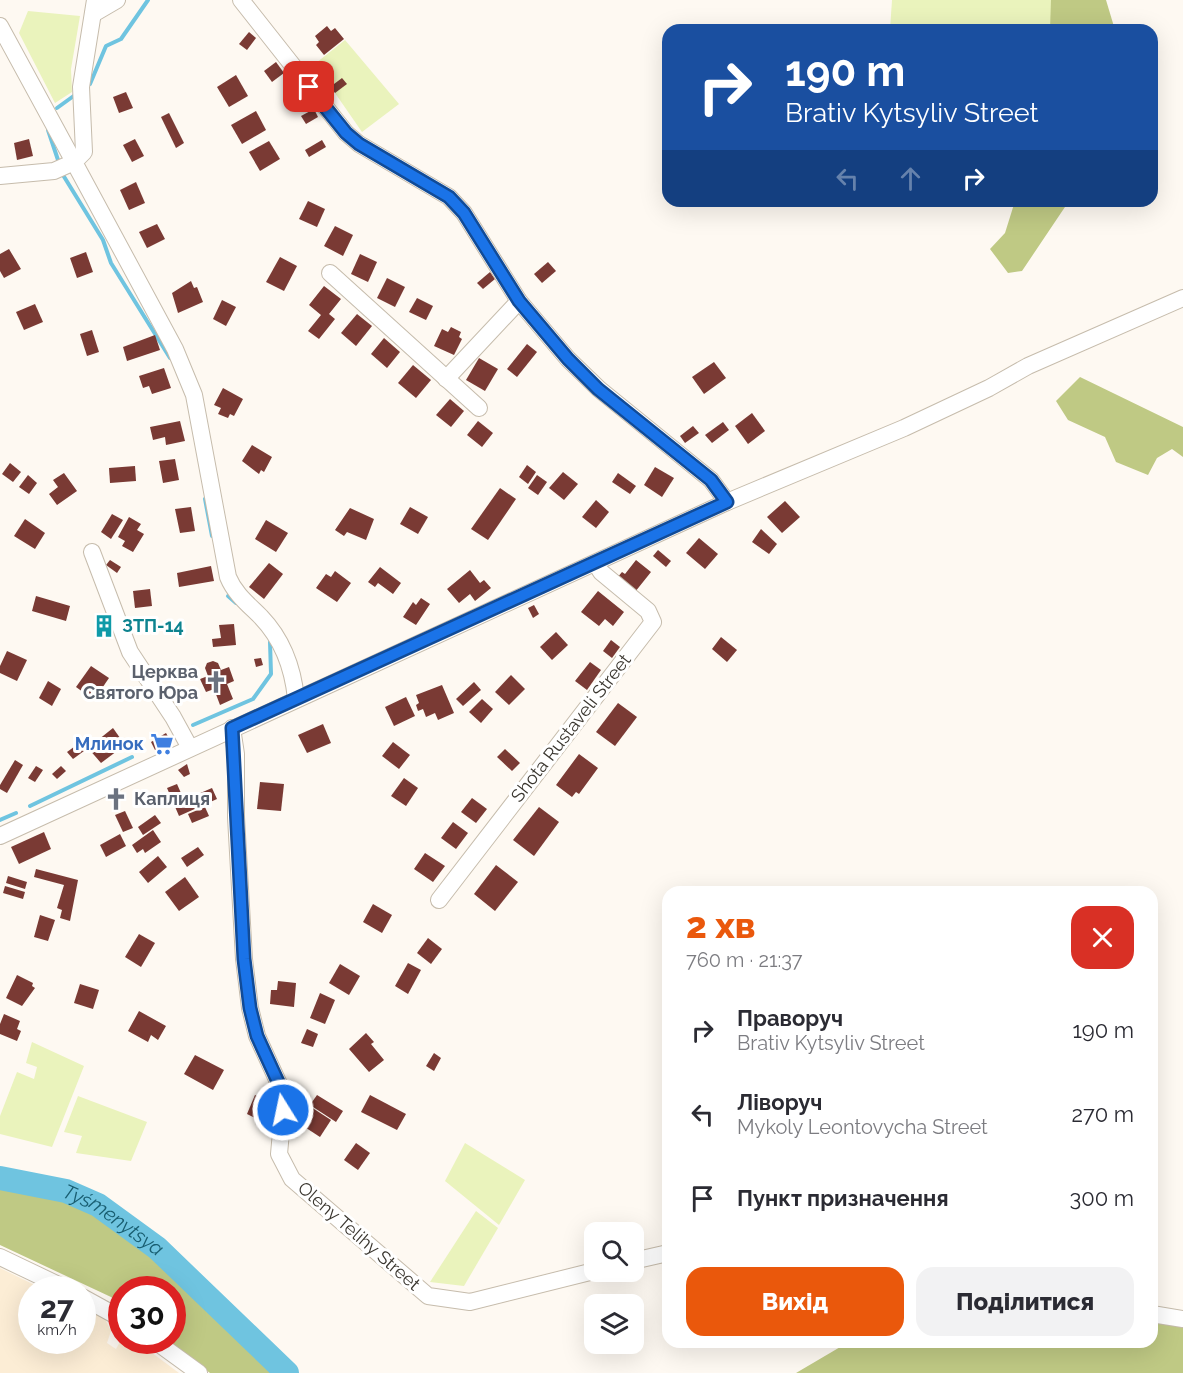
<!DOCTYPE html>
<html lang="uk">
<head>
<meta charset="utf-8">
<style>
	body { margin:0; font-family:Raleway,sans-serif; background:#f2f2f3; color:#2b2b33; height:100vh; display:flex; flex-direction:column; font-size:22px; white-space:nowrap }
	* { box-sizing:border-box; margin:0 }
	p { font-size:20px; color:#7c7c81 }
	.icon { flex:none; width:33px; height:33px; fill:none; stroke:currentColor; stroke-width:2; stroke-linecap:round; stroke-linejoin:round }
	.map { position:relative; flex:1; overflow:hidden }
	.details { position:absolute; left:662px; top:886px; width:496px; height:462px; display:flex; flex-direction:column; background:#fff; border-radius:18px; box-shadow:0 6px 24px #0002 }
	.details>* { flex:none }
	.guide { position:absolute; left:662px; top:24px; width:496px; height:183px; border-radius:18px; box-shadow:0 6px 24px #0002; background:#1a4fa0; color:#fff; overflow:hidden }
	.controls { position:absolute; left:584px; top:1222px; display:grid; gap:12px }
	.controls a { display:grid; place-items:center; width:60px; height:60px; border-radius:12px; background:#fff; box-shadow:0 6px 24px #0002; font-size:30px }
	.speed { position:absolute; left:18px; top:1276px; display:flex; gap:12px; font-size:30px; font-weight:700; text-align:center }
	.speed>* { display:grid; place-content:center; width:78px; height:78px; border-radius:50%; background:#fff; box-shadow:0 6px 24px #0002; line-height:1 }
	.speed small { font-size:15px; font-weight:400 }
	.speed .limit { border:9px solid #d22; background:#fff; color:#111 }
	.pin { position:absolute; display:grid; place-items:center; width:51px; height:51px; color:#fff; margin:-26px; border-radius:12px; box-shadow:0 3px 9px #0006 }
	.me { position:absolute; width:66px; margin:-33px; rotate:350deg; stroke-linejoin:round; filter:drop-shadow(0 0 4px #0008) }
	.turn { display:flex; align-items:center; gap:21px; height:126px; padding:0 24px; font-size:27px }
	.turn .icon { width:78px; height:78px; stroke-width:2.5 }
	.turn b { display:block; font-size:42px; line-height:51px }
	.lanes { display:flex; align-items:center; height:57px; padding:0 24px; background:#0003; justify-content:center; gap:30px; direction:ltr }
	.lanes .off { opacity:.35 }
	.round { display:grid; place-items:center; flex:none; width:63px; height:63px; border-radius:18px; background:#f2f2f3 }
	.head { display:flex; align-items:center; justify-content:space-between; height:102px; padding:0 24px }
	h1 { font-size:36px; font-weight:800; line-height:45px; color:#ea580c }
	.cta { display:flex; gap:12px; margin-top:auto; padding:12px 24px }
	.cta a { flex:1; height:69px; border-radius:18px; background:#ea580c; color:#fff; font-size:24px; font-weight:800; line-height:69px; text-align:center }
	.cta a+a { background:#f2f2f3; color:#2b2b33 }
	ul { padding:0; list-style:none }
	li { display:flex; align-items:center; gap:18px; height:84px; padding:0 24px }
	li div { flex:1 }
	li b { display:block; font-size:22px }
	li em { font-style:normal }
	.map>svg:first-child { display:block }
	.built { fill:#fcedd5 }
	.green { fill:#eaf3bc }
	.forest { fill:#bfc984 }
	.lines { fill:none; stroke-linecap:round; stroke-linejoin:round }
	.stream { stroke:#6fc4e0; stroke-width:4 }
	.river { stroke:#6fc4e0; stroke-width:24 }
	.building { fill:#7a3a34 }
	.minor-casing { stroke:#c6bcac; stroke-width:18 }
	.minor { stroke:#fff; stroke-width:16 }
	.route-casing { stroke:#114b97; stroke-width:15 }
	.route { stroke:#1a73e8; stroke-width:10 }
	.labels { text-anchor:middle; stroke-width:6; stroke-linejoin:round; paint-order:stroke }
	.culture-label { font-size:18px; font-weight:bold; fill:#0d838f; stroke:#fff; text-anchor:start }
	.worship-label { font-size:18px; font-weight:bold; fill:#5b616d; stroke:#fff; text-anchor:end }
	.street-label { font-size:18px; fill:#3a362f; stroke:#fff }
	.shop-label { font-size:18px; font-weight:bold; fill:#366cbe; stroke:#fff; text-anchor:end }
	.water-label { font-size:20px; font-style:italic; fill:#195e71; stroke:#fff }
</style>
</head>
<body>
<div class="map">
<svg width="1183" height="1373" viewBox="0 0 1183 1373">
	<rect width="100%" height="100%" fill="#fef9f2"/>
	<!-- built -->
	<path class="built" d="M0 1268 45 1290H32V1341H82L83 1308 105 1319 111 1331 107 1343 116 1349 121 1340 136 1341 179 1373H0Z"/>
	<!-- green -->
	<g class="green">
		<path d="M892 0H1054V30H890Z"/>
		<path d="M28 11 80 16 71 69 72 92 55 103 19 33Z"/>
		<path d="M345 40 399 104 362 132 335 93 311 67Z"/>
		<path d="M32 1042 84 1066 52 1147 0 1134V1116L17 1072 34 1079 37 1067 26 1063Z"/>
		<path d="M78 1096 147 1122 131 1161 76 1153 82 1136 64 1132Z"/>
		<path d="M465 1143 525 1180 499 1225 445 1181Z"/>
		<path d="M476 1211 498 1228 464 1286 430 1282Z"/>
	</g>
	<!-- forest -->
	<g class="forest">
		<path d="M1051 0H1106L1115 30H1050Z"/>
		<path d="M1015 201H1069L1022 271 1008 273 990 249 1005 233Z"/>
		<path d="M1080 377 1183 427V457L1172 449 1157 458 1148 475 1116 462 1105 437 1068 420 1056 401Z"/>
		<path d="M0 1187 64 1199 95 1212 150 1254 277 1373H210L168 1341H172V1290H122L121 1305 111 1297 0 1245Z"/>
		<path d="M1152 1319 1183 1325V1373H796L847 1343 1152 1342Z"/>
	</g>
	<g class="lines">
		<!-- stream -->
		<g class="stream">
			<path d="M90 84 106 46 121 39 148 0"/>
			<path d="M57 108 75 95"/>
			<path d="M48 130 58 160"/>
			<path d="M63 175 103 240 111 263 170 358"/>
			<path d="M205 499 212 536"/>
			<path d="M228 596 236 603"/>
			<path d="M193 725 253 699 271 674 270 642"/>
			<path d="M30 806 132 757"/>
			<path d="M0 820 16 813"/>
		</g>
		<!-- river -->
		<path class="river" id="s1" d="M0 1178 66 1191 98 1205 157 1248 287 1373"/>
	</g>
	<!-- building -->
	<g class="building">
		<path d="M327 26 331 31 335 28 344 39 324 55 316 45 319 42 315 36Z"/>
		<path d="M249 32 256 38 247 50 239 44Z"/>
		<path d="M276 62 284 73 272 82 264 71Z"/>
		<path d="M236 75 248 96 229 107 217 87Z"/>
		<path d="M342 78 347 84 335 93 330 87Z"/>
		<path d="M126 92 133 108 119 113 113 97Z"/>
		<path d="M314 109 318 117 306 124 301 116Z"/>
		<path d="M256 111 266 130 242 144 231 125Z"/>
		<path d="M169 113 184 143 176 148 161 117Z"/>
		<path d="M29 139 33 156 17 160 14 143Z"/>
		<path d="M135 139 144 156 132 162 123 145Z"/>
		<path d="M322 140 326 147 309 157 305 150Z"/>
		<path d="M269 141 280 159 260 171 249 152Z"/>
		<path d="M136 182 145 203 129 210 120 190Z"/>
		<path d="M308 201 325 209 317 227 299 219Z"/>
		<path d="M157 224 165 239 147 248 139 232Z"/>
		<path d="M335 226 353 235 343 256 324 246Z"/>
		<path d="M9 249 21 269 4 278 0 271V254Z"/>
		<path d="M86 252 93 272 77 278 70 258Z"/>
		<path d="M360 254 377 262 368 282 351 274Z"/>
		<path d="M280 257 297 266 284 291 266 282Z"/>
		<path d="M548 262 556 271 542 283 534 274Z"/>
		<path d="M490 272 495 279 483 289 477 283Z"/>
		<path d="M387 278 405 287 395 307 377 298Z"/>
		<path d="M191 281 194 288 197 287 203 302 178 313 172 293Z"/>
		<path d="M324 286 341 299 329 314 335 319 319 339 308 331 321 315 309 305Z"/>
		<path d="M417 298 433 306 426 320 409 312Z"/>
		<path d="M222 300 236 307 226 326 213 319Z"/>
		<path d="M35 304 43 322 24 330 16 312Z"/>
		<path d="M357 314 372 326 356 346 341 333Z"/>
		<path d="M451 327 461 332 459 337 462 339 454 355 434 346 442 329 448 332Z"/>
		<path d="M92 330 99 352 87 356 80 334Z"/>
		<path d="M155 335 160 350 127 361 123 347Z"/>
		<path d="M384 338 400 352 387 368 371 354Z"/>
		<path d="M527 344 537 352 517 377 507 369Z"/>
		<path d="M479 358 498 369 485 391 466 380Z"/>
		<path d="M714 362 726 378 704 394 692 377Z"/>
		<path d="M413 365 431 380 416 398 398 383Z"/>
		<path d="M164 368 171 388 152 394 149 386 143 388 139 376Z"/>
		<path d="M223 388 243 399 234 416 230 414 228 418 218 414 221 408 214 405Z"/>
		<path d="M450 399 464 411 451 427 436 415Z"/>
		<path d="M752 413 765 431 748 444 735 426Z"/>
		<path d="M180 421 185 441 166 445 165 437 153 440 150 427Z"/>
		<path d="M478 421 493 433 482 447 467 435Z"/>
		<path d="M723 422 729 430 712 443 705 435Z"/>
		<path d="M693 426 699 433 685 443 680 436Z"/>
		<path d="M252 445 272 457 264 472 261 470 259 474 242 461Z"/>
		<path d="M175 459 179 480 163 483 159 461Z"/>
		<path d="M10 463 21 472 13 482 2 474Z"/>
		<path d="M527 465 536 472 528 484 519 477Z"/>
		<path d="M135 466 136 481 110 483 109 468Z"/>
		<path d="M655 467 674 478 662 497 644 485Z"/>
		<path d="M563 472 578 484 564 500 549 488Z"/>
		<path d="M64 473 77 491 57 505 49 494 58 487 53 480Z"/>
		<path d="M618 473 636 486 630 494 612 482Z"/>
		<path d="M28 475 37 483 29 494 19 487Z"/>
		<path d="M537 475 547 482 538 495 528 488Z"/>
		<path d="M500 488 516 499 488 540 471 529Z"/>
		<path d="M596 500 609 512 596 528 582 517Z"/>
		<path d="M785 501 800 517 782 533 767 517Z"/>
		<path d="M191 507 195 531 180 533 175 509Z"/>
		<path d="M410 507 428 517 418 534 400 524Z"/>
		<path d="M350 508 374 519 366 540 347 532 344 536 335 530Z"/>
		<path d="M112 514 123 520 111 539 101 532Z"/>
		<path d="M129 517 141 524 137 530 144 534 133 552 122 546 125 541 118 537Z"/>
		<path d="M25 519 45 533 35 549 14 536Z"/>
		<path d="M266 520 288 533 276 552 255 539Z"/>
		<path d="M761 529 777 544 769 554 752 542Z"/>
		<path d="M699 538 718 554 705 569 686 553Z"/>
		<path d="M658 550 671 561 666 567 653 556Z"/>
		<path d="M110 560 121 567 117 573 106 565Z"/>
		<path d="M636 560 651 572 635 592 617 578 622 572 625 574Z"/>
		<path d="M269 563 283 574 264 599 249 587Z"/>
		<path d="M211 566 214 581 179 587 177 573Z"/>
		<path d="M380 567 401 583 393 594 378 583 375 587 368 582Z"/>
		<path d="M470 570 480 583 484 580 491 588 475 601 470 594 459 603 447 589Z"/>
		<path d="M335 571 351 583 337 602 316 588 326 574 331 577Z"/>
		<path d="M150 589 152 606 135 608 133 591Z"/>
		<path d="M598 591 624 612 613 626 605 619 599 626 581 612Z"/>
		<path d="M36 596 70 606 66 621 32 611Z"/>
		<path d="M421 598 430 604 416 625 403 617 413 602 416 605Z"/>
		<path d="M534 605 539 614 533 618 528 608Z"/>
		<path d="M105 621 110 627 104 632 99 626Z"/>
		<path d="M234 624 236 645 213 647 212 639 221 638 219 625Z"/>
		<path d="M556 632 568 645 552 660 540 647Z"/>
		<path d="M721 637 737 650 727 662 712 649Z"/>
		<path d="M611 640 620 647 612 658 603 651Z"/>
		<path d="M7 651 27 660 17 681 0 673V666Z"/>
		<path d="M261 658 263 665 256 667 254 659Z"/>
		<path d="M213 661 218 663 221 670 229 667 234 681 227 684 233 699 220 705 214 689 206 692 200 679 208 676 205 668 207 663Z"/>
		<path d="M590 662 601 670 587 690 575 681Z"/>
		<path d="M91 666 109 678 94 700 76 687Z"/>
		<path d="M511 675 525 689 509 705 495 692Z"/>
		<path d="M48 681 61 689 52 706 39 698Z"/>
		<path d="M474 682 481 690 463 706 456 699Z"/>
		<path d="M442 685 454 713 438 720 435 713 426 717 423 709 418 711 416 705 419 703 416 695Z"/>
		<path d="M406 697 415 716 394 726 385 707Z"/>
		<path d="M482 699 493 709 481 723 469 712Z"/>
		<path d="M618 703 637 717 615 746 596 732Z"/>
		<path d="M323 724 331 743 307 753 298 735Z"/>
		<path d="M113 728 125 745 101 763 88 748Z"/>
		<path d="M166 733 171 742 155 750 151 742Z"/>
		<path d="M393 742 410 755 399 769 382 756Z"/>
		<path d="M78 744 84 751 73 759 67 752Z"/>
		<path d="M505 749 520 763 512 771 497 757Z"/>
		<path d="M579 754 598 768 579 794 576 792 572 797 556 785Z"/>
		<path d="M15 760 23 765 7 793 0 789V785Z"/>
		<path d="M187 764 190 774 184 777 178 770Z"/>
		<path d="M36 766 43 770 35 782 28 778Z"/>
		<path d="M61 766 66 771 57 779 52 774Z"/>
		<path d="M404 778 418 788 406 806 391 796Z"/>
		<path d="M260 782 284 784 281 811 257 809Z"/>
		<path d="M177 784 184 800 212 788 217 799 179 816 167 788Z"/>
		<path d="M472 798 487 809 476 823 461 812Z"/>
		<path d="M205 807 209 816 192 823 188 814Z"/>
		<path d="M539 807 559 822 534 856 513 840Z"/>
		<path d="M125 811 133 828 123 832 115 815Z"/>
		<path d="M155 815 161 823 143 835 138 827Z"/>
		<path d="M453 822 468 833 456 849 441 838Z"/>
		<path d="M153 830 161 842 145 853 143 849 137 853 132 845Z"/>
		<path d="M44 832 51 849 19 864 11 847Z"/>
		<path d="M120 834 126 846 106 857 100 845Z"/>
		<path d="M198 847 204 855 187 867 181 858Z"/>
		<path d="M425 853 445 866 433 882 414 869Z"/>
		<path d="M158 856 167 867 148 883 139 872Z"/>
		<path d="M496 865 518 882 495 911 474 894Z"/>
		<path d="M36 869 78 880 70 921 60 918 62 910 57 908 64 885 34 877Z"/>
		<path d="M8 876 27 882 25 889 6 883Z"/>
		<path d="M185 877 199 897 179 911 165 892Z"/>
		<path d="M5 886 25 892 23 899 3 893Z"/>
		<path d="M373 904 392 915 382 933 363 922Z"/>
		<path d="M40 915 55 920 48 941 34 937Z"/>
		<path d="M139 934 155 943 141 967 125 957Z"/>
		<path d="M428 938 442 949 431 964 417 953Z"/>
		<path d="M408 963 421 970 408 994 395 986Z"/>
		<path d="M340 964 360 976 349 995 329 983Z"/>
		<path d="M17 975 33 983 32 986 35 988 22 1006 6 998Z"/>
		<path d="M278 981 296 983 294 1007 270 1004 271 990H277Z"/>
		<path d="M80 984 99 990 93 1009 74 1003Z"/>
		<path d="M320 993 335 1000 325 1024 310 1018Z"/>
		<path d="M139 1011 166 1026 158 1040 151 1035 148 1042 128 1031Z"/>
		<path d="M4 1014 20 1021 17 1029 21 1031 17 1041 0 1034V1024Z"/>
		<path d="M307 1029 318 1034 313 1047 301 1043Z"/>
		<path d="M366 1033 374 1042 371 1044 384 1060 369 1072 349 1049Z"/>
		<path d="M434 1053 441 1058 434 1071 426 1066Z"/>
		<path d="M195 1055 224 1070 213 1090 184 1074Z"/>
		<path d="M255 1095 267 1101 259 1120 247 1114Z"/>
		<path d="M317 1095 343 1111 336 1122 310 1105Z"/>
		<path d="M370 1095 406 1114 397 1130 361 1112Z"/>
		<path d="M311 1107 331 1120 320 1137 300 1124Z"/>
		<path d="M356 1143 370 1153 358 1170 344 1160Z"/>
	</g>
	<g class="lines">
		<!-- minor casing -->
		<g class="minor-casing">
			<g id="minor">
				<path d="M95 0 81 87 84 152 74 162 175 349 194 395 228 577C235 594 248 604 261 617 283 640 293 668 296 699"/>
				<path d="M241 0 346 133 359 144 449 197 464 213 519 301 568 359 599 389 711 480 727 502"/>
				<path d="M93 14 117 0"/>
				<path d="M0 26 74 162 54 171 0 176"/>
				<path d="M330 273 479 408"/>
				<path d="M446 379 519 301"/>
				<path d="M92 552 130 652 173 717 190 748"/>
				<path d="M232 728 236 754V817L244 959 250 1008 257 1036 279 1084 283 1110 279 1154 292 1179 428 1296 470 1302 594 1271"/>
				<path d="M0 836 727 502 904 428 989 388 1028 366 1183 298"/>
				<path d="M439 900 653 622 648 611 601 572 596 564"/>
				<path d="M0 1257 69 1290"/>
				<path d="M633 1261 668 1253"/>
				<path d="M82 1297 122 1319"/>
				<path d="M1152 1314 1183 1319"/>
				<path d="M155 1341 199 1373"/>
			</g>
		</g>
		<!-- minor -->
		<use href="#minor" class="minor"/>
	</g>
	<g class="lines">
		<!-- route casing -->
		<g class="route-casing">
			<path id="route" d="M283 1110 279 1084 257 1036 250 1008 244 959 232 728 727 502 711 480 598 389 568 359 519 301 464 213 449 197 359 144 346 133 309 87"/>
		</g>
		<!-- route -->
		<use href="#route" class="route"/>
	</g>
	<!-- icons -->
	<defs>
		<g id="building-bare" transform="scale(1.8)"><path d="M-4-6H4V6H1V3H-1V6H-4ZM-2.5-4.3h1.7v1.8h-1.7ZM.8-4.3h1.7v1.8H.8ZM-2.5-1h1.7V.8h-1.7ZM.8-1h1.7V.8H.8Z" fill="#0f9aa8" stroke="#fff" stroke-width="2.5" paint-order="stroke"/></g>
		<g id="church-bare" transform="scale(1.8)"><path d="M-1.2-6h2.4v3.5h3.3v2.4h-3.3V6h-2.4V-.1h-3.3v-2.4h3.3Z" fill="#6b7280" stroke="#fff" stroke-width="2.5" paint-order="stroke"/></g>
		<g id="supermarket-bare" transform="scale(1.8)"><path d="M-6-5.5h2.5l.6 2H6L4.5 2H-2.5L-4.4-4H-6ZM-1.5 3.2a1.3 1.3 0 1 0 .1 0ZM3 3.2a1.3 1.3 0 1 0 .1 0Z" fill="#3f7fe0" stroke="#fff" stroke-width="2.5" paint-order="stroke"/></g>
	</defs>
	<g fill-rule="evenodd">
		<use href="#building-bare" x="104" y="626"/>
		<use href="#church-bare" x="216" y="682"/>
		<use href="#supermarket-bare" x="162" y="744"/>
		<use href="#church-bare" x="116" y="799"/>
	</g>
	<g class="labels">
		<!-- culture labels -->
		<g class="culture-label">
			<text x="122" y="632">ЗТП-14</text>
		</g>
		<!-- worship labels -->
		<g class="worship-label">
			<text x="198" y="678">Церква<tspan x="198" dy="21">Святого Юра</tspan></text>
			<text x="134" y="805" text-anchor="start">Каплиця</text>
		</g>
		<!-- street labels -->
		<g class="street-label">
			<text transform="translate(571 728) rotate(-52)" y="6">Shota Rustaveli Street</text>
			<text transform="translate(359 1236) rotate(41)" y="6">Oleny Telihy Street</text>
		</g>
		<!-- shop labels -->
		<g class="shop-label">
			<text x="144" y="750">Млинок</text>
		</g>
		<!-- water labels -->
		<g class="water-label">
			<text dy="7" stroke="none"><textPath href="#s1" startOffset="123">Tyśmenytsya</textPath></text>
		</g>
	</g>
</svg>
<div class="controls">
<a><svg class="icon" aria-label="search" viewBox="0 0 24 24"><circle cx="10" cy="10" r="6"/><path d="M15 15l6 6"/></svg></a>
<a><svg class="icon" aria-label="layers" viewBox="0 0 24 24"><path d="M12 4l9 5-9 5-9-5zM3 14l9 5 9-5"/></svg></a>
</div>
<div class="speed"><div>27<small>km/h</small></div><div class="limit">30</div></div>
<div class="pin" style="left:309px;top:87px;background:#d93025"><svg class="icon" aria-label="arrive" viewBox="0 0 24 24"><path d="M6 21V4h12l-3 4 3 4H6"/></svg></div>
<svg class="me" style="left:283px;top:1110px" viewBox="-20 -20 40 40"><circle r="17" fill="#1a73e8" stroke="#fff" stroke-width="3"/><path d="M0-11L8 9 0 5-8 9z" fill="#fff"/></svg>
<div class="guide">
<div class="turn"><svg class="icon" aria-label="right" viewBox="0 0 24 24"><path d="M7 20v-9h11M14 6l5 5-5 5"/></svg><div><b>190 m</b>Brativ Kytsyliv Street</div></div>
<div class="lanes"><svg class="icon off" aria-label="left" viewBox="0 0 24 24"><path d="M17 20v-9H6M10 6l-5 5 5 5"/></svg><svg class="icon off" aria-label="ahead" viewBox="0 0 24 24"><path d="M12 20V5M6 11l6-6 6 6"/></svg><svg class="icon" aria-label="right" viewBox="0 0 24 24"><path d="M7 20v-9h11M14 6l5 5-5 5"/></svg></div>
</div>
<section class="details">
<div class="head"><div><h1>2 хв</h1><p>760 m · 21:37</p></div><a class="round" style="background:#d93025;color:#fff"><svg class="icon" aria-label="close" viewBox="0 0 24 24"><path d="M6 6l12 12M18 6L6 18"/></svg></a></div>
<ul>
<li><svg class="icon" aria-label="right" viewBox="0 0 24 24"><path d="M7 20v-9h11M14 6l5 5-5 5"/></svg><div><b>Праворуч</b><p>Brativ Kytsyliv Street</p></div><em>190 m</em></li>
<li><svg class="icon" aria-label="left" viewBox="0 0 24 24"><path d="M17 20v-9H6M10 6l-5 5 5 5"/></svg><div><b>Ліворуч</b><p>Mykoly Leontovycha Street</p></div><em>270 m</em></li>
<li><svg class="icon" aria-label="arrive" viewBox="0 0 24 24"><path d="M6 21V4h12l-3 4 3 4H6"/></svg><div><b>Пункт призначення</b></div><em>300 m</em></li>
</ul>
<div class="cta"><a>Вихід</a><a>Поділитися</a></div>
</section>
</div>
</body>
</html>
